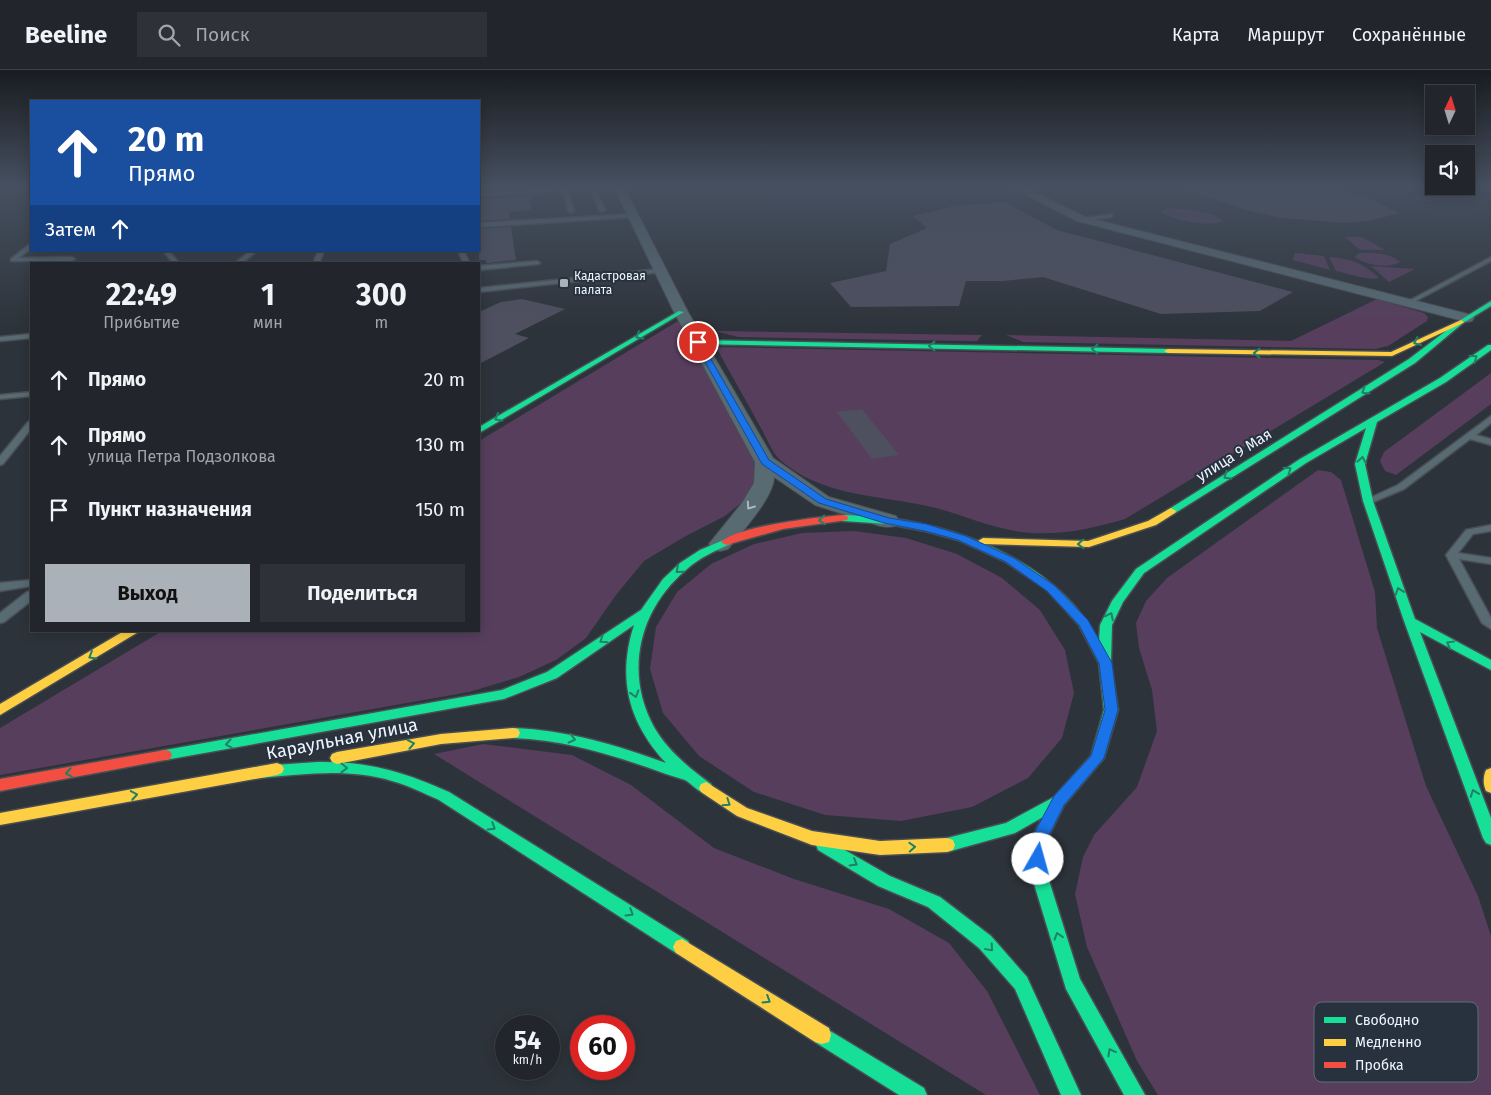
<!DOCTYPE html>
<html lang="ru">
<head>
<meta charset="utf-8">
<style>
	body { margin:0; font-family:"Fira Sans",sans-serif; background:#2e3238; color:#f1f3f6; height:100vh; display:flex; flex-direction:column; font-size:19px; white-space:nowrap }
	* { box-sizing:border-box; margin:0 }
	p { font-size:16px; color:#a2a5a9 }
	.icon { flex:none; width:28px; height:28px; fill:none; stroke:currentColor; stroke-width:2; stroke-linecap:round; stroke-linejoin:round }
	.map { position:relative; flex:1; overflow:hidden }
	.details { position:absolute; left:30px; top:192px; width:450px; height:370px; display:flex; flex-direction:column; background:#22262c; border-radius:0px; box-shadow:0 2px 12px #0003,0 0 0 1px #3f4348 }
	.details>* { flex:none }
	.banner { position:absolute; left:30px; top:30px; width:450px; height:152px; border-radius:0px; box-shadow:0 2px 12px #0003,0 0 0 1px #3f4348; background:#1a4fa0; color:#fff; overflow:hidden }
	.needle { width:32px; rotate:4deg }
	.buttons { position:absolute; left:1425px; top:15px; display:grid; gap:10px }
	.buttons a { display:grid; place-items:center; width:50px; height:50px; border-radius:0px; background:#22262c; box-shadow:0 2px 12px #0003,0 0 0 1px #3f4348; font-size:25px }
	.speed { position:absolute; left:495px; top:945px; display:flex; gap:10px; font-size:25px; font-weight:700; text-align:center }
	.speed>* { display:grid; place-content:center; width:65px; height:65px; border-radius:50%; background:#22262c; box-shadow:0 2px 12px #0003,0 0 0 1px #3f4348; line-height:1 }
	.speed small { font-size:12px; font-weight:400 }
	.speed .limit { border:8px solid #d22; background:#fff; color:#111 }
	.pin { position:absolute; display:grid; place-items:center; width:42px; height:42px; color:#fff; margin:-21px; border:2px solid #fff; border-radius:50%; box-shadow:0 1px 5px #0007 }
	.me { position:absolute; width:55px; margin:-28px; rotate:7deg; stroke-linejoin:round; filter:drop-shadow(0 0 4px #0008) }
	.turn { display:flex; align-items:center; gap:18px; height:105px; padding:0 15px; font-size:22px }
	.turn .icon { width:65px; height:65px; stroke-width:2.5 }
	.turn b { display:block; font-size:35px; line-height:42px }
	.then { display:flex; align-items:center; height:48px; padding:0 15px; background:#0003; gap:10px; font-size:19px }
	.eta { display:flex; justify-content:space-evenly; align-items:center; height:85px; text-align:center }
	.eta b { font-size:30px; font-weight:700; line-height:35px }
	.action { display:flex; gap:10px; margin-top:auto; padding:10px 15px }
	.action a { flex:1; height:58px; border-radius:0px; background:#aab1b9; color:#111; font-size:20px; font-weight:700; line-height:58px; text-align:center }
	.action a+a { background:#2e3238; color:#f1f3f6 }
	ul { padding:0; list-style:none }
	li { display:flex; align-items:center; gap:15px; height:65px; padding:0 15px }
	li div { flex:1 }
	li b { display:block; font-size:19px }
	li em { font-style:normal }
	header { display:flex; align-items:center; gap:30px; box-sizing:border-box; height:70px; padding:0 25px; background:#22262c; border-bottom:1px solid #3f4348 }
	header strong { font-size:24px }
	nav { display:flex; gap:28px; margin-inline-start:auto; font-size:18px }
	.search { width:350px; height:45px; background:#2e3238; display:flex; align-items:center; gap:12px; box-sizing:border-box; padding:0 18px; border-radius:0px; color:#a2a5a9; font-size:19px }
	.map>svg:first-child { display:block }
	.green { fill:#573e5d }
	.building { fill:#4e4f5f }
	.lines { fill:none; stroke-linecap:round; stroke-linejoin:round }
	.lane-casing { stroke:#494e54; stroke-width:3 }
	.street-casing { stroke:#494e54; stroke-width:2 }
	.fast-casing { stroke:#494e54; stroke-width:3 }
	.slow-casing { stroke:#494e54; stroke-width:3 }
	.jam-casing { stroke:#494e54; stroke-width:3 }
	.lane { fill:#586b73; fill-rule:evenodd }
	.street { fill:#586b73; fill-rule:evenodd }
	.fast { fill:#16e098; fill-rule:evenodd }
	.slow { fill:#ffcf43; fill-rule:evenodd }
	.jam { fill:#f24e42; fill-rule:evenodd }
	.oneway { stroke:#208067 }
	.oneway2 { stroke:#aab7bf }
	.route { fill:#1a73e8; stroke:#114b97 }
	.poi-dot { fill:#aab1b9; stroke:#28323f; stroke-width:2 }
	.labels { text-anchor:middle; stroke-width:4; stroke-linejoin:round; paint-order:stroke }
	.far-poi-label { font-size:12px; fill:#eef5fd; stroke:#28323f; text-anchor:start }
	.street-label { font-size:15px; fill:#eef5fd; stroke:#28323f }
	.near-street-label { font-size:18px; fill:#eef5fd; stroke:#28323f }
	.key { fill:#28323f; stroke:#636c78; stroke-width:1 }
	.key-label { font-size:14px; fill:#eef5fd }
</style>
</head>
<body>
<header>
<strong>Beeline</strong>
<div class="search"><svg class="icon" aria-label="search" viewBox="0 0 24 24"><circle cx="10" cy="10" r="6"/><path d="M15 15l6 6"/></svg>Поиск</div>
<nav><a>Карта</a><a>Маршрут</a><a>Сохранённые</a></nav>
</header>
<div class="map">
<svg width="1491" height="1025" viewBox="0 0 1491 1025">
	<rect width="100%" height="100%" fill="#2d333a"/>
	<!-- green -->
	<g class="green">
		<path d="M1425 115 1475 129 1465 131H1422L1424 128 1418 130 1412 127 1462 125Z"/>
		<path d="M1171 138C1183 138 1217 143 1223 151 1210 158 1173 150 1161 142L1163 140Z"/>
		<path d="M1345 167H1362L1385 180H1360Z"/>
		<path d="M1295 183 1324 186 1330 200 1293 190Z"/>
		<path d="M1360 183C1372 182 1391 183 1400 192 1388 199 1367 195 1356 188L1355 186Z"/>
		<path d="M1329 187C1352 189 1363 193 1379 208 1370 211 1346 203 1336 201Z"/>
		<path d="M1371 196 1415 199 1389 212Z"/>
		<path d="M1377 229 1424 243 1428 247 1427 251 1388 276 1375 279 1023 272 1006 265 1291 271Z"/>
		<path d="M678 251 752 387 757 401 753 417 741 433 725 446 684 467 644 491 616 525 586 568 556 590 519 607 469 622 0 705V658L162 561H479V371Z"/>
		<path d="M715 261 982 265 977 271H970L738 267Z"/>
		<path d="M716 277 1378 290 1385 292 1125 449C1094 458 1064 465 1032 463 998 461 969 447 936 438 884 425 822 428 779 389 772 382 767 369 762 360 747 332 731 305 716 277Z"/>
		<path d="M1491 303V334L1396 405 1385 401 1380 391 1384 382Z"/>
		<path d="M1318 400 1331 402 1341 410 1375 522 1377 558 1426 716 1478 826 1491 866V1025H1158L1137 991 1087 877 1075 824 1083 787 1094 765 1137 717 1157 661 1152 620 1139 578 1136 553 1146 531 1167 508Z"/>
		<path d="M854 461 906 468 957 484 1002 508 1040 540 1065 580 1074 623 1062 668 1028 708 972 737 901 751 825 745 754 722 699 686 663 643 650 599 656 557 677 522 711 494 754 474 802 463Z"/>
		<path d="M483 674 572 685 631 715 714 778 794 809 889 839 949 873 987 921 1040 1025H986L434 684Z"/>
	</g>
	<!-- building -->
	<g class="building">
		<path d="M493 115H540L538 118 494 121Z"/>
		<path d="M1182 115H1303L1348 122 1368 128 1400 143 1368 151 1344 153 1282 148 1254 142 1181 119Z"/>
		<path d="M534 125 529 132 531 140 509 142 510 149 479 151V129Z"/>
		<path d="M1004 132 1057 160 1293 222 1260 241 1161 244 1043 207 1003 211H966L959 236 851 237 830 213 886 201 890 174 927 158 913 146 954 136Z"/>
		<path d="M511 157 516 190 486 193V190H479V159Z"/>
		<path d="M522 229 565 239 515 264 529 268 479 294V242L501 232Z"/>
		<path d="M862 339 899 385 872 389 837 342Z"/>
	</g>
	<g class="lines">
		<!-- lane casing -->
		<g class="lane-casing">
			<g id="lane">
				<path d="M589 115 620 116 595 119 605 140 602 142 599 140 591 119 568 121 574 141 571 143 568 141 563 121 479 126V124L589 116Z"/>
				<path d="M636 144 634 147 479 157V153Z"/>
				<path d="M1113 144 1111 147 1081 151 1078 149Z"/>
				<path d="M31 173V178L19 188 72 187 75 189 72 191H11V189Z"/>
				<path d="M163 181H169L180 194H174Z"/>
				<path d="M250 181H257L241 194H234Z"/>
				<path d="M318 181H324L319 194H313Z"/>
				<path d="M458 181H464L470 194H464Z"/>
				<path d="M1491 187V191L1410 234 1405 233Z"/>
				<path d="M537 191 540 193 539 194 479 200V196Z"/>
				<path d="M660 199 662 200V202L479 222V218Z"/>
				<path d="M31 264V268L0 271V267Z"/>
				<path d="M31 322V326L0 329V325Z"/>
				<path d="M1491 346V353L1476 365 1491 369V375L1470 369 1404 419 1371 433 1368 434 1363 431 1398 415Z"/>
				<path d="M31 351V359L3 394 0 395V386L28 352Z"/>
				<path d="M1491 455V461L1473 464 1458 483 1491 488V494L1459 489 1491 548V559L1482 553 1446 485 1466 460Z"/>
				<path d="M31 510V516L0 521V513Z"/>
				<path d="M31 521V531L4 552 0 553V543L27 522Z"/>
			</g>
		</g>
		<!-- street casing -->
		<g class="street-casing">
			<g id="street">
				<path d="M613 115H623L688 242 773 388 829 427 896 446 899 451 896 456 888 457 880 456 815 435 774 407C774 427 741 463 728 479L720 481 712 479 709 474 742 433 754 413 755 392 674 242Z"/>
				<path d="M1007 115H1019L1085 147 1472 245 1474 248 1472 251 1467 252 1077 151Z"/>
			</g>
		</g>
		<!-- fast casing -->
		<g class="fast-casing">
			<g id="fast">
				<path d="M1491 231V236L1463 253 1415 293 1175 443H1167L1166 441 1409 289 1459 251Z"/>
				<path d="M679 241 684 242 479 363V357Z"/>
				<path d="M694 270 1168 279 1172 281 1168 283 697 274 693 272Z"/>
				<path d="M1488 275H1491V280L1446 312 1377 352 1365 394 1373 431 1415 549 1491 590V600L1420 562 1491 748V775L1486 773 1483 768 1404 551 1363 431 1355 394 1366 358 1306 393 1144 503 1123 532 1112 555 1111 592 1118 640 1104 688 1064 735 1044 775 1047 804 1080 909 1145 1025H1124L1066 919 1031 804 1028 775 1043 747 1015 763 947 782 941 780 939 775 941 770 947 768 1006 753 1054 727 1091 686 1104 640 1099 593 1079 555 1047 520 1006 492 958 470 925 461 888 454 843 451 838 448 843 445C858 446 874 446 889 448 969 459 1059 496 1099 571L1100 555 1112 531 1136 499 1300 389 1440 308Z"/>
				<path d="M726 469 730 470 731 472 730 474C715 481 699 488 687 499 639 539 624 602 654 657 667 680 690 699 711 714L713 718 711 722C700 726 694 715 685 710 679 708 672 706 666 704 616 686 567 670 513 668L508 667 506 663 508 659 513 658C567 660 616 675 666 693 628 652 617 608 634 555L557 608 504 629 165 690 160 689 158 685 160 681 165 680 502 620 547 602 641 540 663 509 680 493 700 480Z"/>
				<path d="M318 692C368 691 404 702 449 722L688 871 691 877 688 883 682 885 676 883 439 730C423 723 408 715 392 711 349 698 304 704 260 708L255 706 253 702 255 698 260 696Z"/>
				<path d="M824 768 890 806 940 827 991 866 1027 907 1081 1025H1061L1015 919 979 878 928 837 878 816 818 780 816 775 818 770Z"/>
				<path d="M822 956 924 1018 927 1025H899L815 972 813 965 815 958Z"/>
			</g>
		</g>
		<!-- slow casing -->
		<g class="slow-casing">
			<g id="slow">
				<path d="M1461 250 1464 252 1463 253 1392 286 1168 283 1164 281 1168 279 1391 282Z"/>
				<path d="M1171 438 1176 441 1175 443 1156 455 1089 477 983 474 978 471 983 468 1088 471 1148 451Z"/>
				<path d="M124 561H140L0 645V634Z"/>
				<path d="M513 658 518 659 520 663 518 667 513 668 441 674 337 694 332 692 330 688 332 684 337 682 441 664Z"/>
				<path d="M277 693 282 695 284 699 282 703 277 705 0 755V743Z"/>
				<path d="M1491 698V723L1486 721C1483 715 1483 706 1486 700Z"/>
				<path d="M706 712 747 738 812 761 880 771 947 768 953 770 955 775 953 780 947 782 880 785 812 775 737 746 701 722 699 718 701 714Z"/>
				<path d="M682 869 829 958 831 965 829 972 822 974 815 972 676 883 673 877 676 871Z"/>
			</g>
		</g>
		<!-- jam casing -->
		<g class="jam-casing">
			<g id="jam">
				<path d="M843 445 847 446 848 448 847 450 783 459 726 475 721 472C737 456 819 447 843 445Z"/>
				<path d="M165 680 170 681 172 685 170 689 165 690 0 721V709Z"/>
			</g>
		</g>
		<!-- lane -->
		<use href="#lane" class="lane"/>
		<!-- street -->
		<use href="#street" class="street"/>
		<!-- fast -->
		<use href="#fast" class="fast"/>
		<!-- slow -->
		<use href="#slow" class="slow"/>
		<!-- jam -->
		<use href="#jam" class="jam"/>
	</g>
	<!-- one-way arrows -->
	<defs><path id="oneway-chevron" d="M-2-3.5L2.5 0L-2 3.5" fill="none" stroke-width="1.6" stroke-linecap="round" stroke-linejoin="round" transform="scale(1.25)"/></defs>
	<g class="oneway">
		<use href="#oneway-chevron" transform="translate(639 266) rotate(150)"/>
		<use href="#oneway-chevron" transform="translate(1417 272) rotate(155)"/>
		<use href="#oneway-chevron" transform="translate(932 276) rotate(-179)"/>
		<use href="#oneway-chevron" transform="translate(1095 279) rotate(-179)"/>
		<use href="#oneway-chevron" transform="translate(1257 283) rotate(-179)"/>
		<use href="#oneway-chevron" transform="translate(1474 288) rotate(-34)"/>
		<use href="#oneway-chevron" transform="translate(1365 321) rotate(148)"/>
		<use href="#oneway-chevron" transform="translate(498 348) rotate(150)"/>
		<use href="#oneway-chevron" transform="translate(1362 390) rotate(-80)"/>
		<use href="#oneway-chevron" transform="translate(1288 400) rotate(-34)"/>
		<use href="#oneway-chevron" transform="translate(1227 406) rotate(148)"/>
		<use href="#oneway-chevron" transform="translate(822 450) rotate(176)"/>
		<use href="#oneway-chevron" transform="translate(1081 474) rotate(178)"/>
		<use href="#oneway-chevron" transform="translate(679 500) rotate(139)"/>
		<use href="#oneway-chevron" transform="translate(1399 521) rotate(-109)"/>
		<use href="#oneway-chevron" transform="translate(1110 546) rotate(-63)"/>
		<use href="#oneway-chevron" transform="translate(603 570) rotate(146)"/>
		<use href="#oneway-chevron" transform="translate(1450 574) rotate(-151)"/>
		<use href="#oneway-chevron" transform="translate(92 586) rotate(150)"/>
		<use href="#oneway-chevron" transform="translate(635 624) rotate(73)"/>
		<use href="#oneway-chevron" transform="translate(572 669) rotate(13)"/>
		<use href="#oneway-chevron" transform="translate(229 674) rotate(170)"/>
		<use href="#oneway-chevron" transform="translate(411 674) rotate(-11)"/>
		<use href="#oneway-chevron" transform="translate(344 698) rotate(1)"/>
		<use href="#oneway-chevron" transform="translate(69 703) rotate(170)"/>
		<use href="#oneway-chevron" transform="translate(1474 723) rotate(-110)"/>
		<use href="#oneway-chevron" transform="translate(134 725) rotate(-10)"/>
		<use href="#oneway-chevron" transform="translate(727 733) rotate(34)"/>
		<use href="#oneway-chevron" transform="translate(492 757) rotate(32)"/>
		<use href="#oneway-chevron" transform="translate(912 777) rotate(-3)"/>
		<use href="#oneway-chevron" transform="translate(854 793) rotate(30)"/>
		<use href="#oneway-chevron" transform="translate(630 843) rotate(32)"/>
		<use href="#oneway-chevron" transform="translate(1058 866) rotate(-107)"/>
		<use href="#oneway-chevron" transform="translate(990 878) rotate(49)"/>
		<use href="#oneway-chevron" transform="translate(767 930) rotate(32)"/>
		<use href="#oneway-chevron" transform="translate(1111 982) rotate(-119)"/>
	</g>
	<use class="oneway2" href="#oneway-chevron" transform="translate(750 436) rotate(125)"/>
	<!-- sky -->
	<linearGradient id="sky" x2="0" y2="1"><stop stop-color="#191c20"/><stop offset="0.45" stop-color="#465060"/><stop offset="1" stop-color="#465060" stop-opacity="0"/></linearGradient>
	<rect width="1491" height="258" fill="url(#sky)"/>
	<!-- route -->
	<path class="route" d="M698 269 701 272 769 390 826 429 889 448 926 454 966 466 1014 488 1055 516 1088 550 1112 593 1118 640 1104 688 1064 735 1044 775 1046 789 1043 794 1038 796 1032 794 1028 775 1054 726 1091 686 1105 640 1099 593 1079 555 1047 521 1006 492 958 470 925 461 884 453 819 433 762 394 694 272Z"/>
	<!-- markers -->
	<rect class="poi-dot" x="559" y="208" width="10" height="10" rx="2.5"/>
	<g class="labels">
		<!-- far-poi labels -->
		<g class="far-poi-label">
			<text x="574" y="210">Кадастровая<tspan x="574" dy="14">палата</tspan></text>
		</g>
		<!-- street labels -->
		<g class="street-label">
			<text transform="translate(1234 385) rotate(-32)" y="5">улица 9 Мая</text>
		</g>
		<!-- near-street labels -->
		<g class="near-street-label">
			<text transform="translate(342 669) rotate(-11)" y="6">Караульная улица</text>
		</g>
	</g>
	<!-- legend -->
	<rect x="1314" y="932" width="164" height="80" rx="8" class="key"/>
	<rect x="1324" y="947" width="22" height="6" fill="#16e098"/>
	<rect x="1324" y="969" width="22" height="7" fill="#ffcf43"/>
	<rect x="1324" y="992" width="22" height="6" fill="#f24e42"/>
	<g class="key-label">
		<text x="1355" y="955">Свободно</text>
		<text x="1355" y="977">Медленно</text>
		<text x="1355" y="1000">Пробка</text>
	</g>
</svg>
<div class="buttons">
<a><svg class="needle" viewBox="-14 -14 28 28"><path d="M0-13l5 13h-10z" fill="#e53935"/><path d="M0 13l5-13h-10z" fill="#a2a5a9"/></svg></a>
<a><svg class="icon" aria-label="sound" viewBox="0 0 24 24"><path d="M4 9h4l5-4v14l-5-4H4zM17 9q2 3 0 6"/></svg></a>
</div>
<div class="speed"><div>54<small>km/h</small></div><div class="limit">60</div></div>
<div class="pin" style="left:698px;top:272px;background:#d93025"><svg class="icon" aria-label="arrive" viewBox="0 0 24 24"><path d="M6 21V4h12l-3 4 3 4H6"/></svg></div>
<svg class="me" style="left:1038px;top:789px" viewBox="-20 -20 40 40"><circle r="19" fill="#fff"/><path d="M0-13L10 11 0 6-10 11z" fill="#1a73e8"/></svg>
<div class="banner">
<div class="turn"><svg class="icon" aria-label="ahead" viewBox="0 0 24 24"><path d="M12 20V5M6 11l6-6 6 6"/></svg><div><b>20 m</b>Прямо</div></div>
<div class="then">Затем<svg class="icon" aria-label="ahead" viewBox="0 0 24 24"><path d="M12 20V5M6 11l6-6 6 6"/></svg></div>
</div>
<section class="details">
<div class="eta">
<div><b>22:49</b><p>Прибытие</p></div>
<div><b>1</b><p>мин</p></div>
<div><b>300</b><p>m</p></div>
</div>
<ul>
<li><svg class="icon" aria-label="ahead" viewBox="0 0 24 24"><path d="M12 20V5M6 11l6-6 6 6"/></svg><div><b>Прямо</b></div><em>20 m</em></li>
<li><svg class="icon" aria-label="ahead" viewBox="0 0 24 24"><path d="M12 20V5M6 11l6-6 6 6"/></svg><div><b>Прямо</b><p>улица Петра Подзолкова</p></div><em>130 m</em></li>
<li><svg class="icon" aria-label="arrive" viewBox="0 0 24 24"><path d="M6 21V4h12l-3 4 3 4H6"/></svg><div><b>Пункт назначения</b></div><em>150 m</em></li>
</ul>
<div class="action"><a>Выход</a><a>Поделиться</a></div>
</section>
</div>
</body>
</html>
